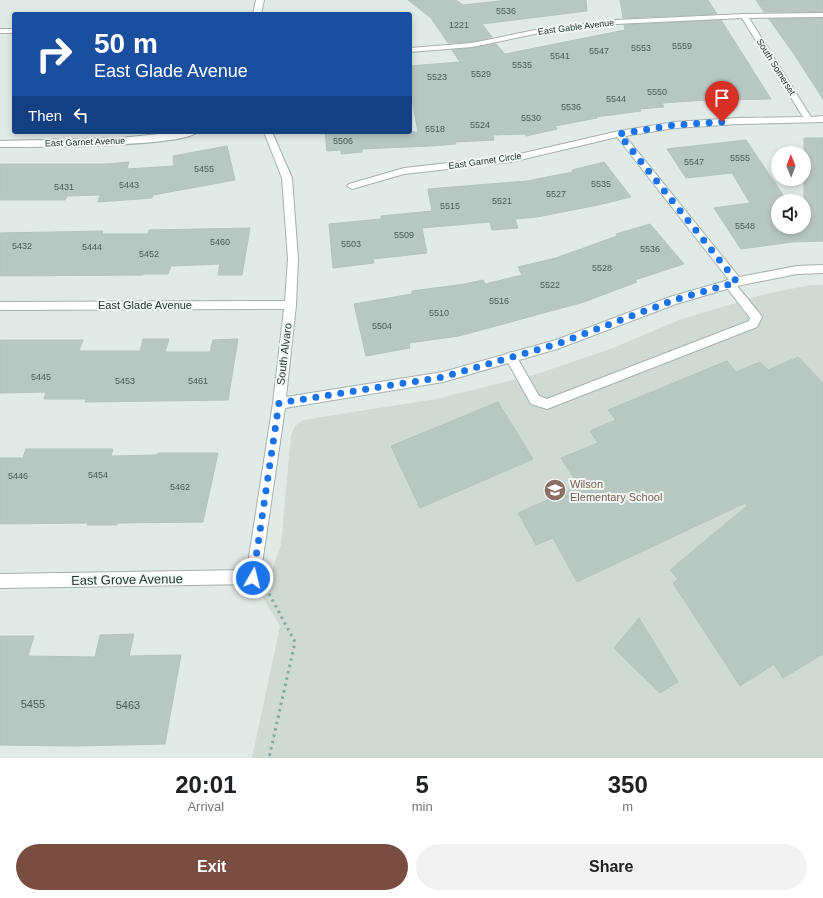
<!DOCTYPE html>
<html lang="en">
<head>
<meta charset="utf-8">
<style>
	body { margin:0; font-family:Helvetica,sans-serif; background:#f2f2f2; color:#202124; height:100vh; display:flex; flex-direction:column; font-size:15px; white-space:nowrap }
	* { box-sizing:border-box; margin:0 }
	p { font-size:13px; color:#757577 }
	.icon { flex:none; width:22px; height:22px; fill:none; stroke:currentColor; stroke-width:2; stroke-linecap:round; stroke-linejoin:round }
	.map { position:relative; height:758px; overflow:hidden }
	.details { display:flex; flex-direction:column; background:#fff; flex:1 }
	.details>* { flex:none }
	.hud { position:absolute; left:12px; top:12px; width:400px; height:122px; border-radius:4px; box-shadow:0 2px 6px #0003; background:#1a4fa0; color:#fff; overflow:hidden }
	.needle { width:26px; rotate:359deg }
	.buttons { position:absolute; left:771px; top:146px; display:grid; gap:8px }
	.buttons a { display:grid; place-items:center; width:40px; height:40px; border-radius:50%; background:#fff; box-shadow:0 2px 6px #0003; font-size:20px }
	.pin { position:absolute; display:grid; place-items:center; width:34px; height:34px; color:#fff; margin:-41px -17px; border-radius:50% 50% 50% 0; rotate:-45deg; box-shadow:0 0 4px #0007 }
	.pin .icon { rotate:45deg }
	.me { position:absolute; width:44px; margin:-22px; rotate:8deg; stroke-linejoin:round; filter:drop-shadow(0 0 3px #0008) }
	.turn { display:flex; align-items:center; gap:14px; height:84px; padding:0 16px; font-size:18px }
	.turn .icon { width:52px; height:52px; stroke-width:2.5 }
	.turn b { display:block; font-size:28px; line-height:34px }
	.then { display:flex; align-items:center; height:38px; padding:0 16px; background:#0003; gap:8px; font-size:15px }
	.eta { display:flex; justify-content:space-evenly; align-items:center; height:68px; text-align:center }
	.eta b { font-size:24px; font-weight:800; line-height:28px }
	.button { display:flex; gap:8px; margin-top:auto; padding:8px 16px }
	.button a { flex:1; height:46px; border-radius:24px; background:#794d40; color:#fff; font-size:16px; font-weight:800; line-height:46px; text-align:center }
	.button a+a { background:#f2f2f2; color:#202124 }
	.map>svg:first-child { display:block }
	.built { fill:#cfdad5 }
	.building { fill:#b9c7c2; stroke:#b4c3bd }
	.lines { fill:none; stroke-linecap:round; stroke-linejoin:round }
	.lane-casing { stroke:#a4b1ad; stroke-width:2 }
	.street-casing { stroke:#a4b1ad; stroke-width:2 }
	.path { stroke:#83ab9f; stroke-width:3; stroke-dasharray:2.5 4; stroke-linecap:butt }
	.lane { fill:#fff; fill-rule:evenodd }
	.street { fill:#fff; fill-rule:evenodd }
	.route { stroke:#1a73e8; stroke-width:7; stroke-dasharray:0 12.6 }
	.labels { text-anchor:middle; stroke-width:4; stroke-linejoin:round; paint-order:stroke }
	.number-label { font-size:9px; fill:#485c57 }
	.far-street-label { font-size:9px; fill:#233933; stroke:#f1f7f4 }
	.street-label { font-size:11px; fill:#233933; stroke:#f1f7f4 }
	.education-label { font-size:11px; fill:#785e54; stroke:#f1f7f4; text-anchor:start }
	.near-number-label { font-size:11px; fill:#485c57 }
	.near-street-label { font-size:13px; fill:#233933; stroke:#f1f7f4 }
</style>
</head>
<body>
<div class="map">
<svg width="823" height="758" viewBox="0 0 823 758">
	<rect width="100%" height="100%" fill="#e0eae6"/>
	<!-- built -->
	<path class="built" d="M811 285H823V758H252L280 626 257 588 272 570 281 545 291 435 295 426 303 420 436 399 537 374 613 348 679 320 765 294Z"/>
	<!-- building -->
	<g class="building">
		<path d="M408 0H456L463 5 508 0H586L587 11 482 24 492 37 472 42 448 43 431 18Z"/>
		<path d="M620 0H708L717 14 623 18Z"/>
		<path d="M756 0H823V12H764Z"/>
		<path d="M823 18V99L794 54 769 19Z"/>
		<path d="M721 20 771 99 727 100 728 102 708 103 706 100 662 103 664 107 640 109 641 111 596 117 597 118 555 126 557 129 526 136 525 134 493 135 494 140 455 142 456 144 430 146 362 149V152L341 154V150L327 151 325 132H418L410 90V66L460 62 452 50 472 48 496 44 505 54 625 30 624 25Z"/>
		<path d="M804 138H823V241L792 242 741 249 714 208 750 203 732 173 686 178 667 149 746 140 787 201H778V227H804Z"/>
		<path d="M227 146 235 180 153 195 152 198 98 202 100 195 67 196 65 200H0V164H108L129 162 127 169 174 166 173 156Z"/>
		<path d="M604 162 631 197 598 205 537 217 515 219 518 228 492 230 490 222 422 228 427 253 373 259 374 263 333 268 329 224 381 219V216L432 211 428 189 527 181 573 172 572 170Z"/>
		<path d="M650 224 684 264 635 280 637 282 584 302 459 336 409 343 410 348 366 356 354 304 412 294V291L465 284 483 280 485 284 522 275 518 267 556 258 617 236 616 234Z"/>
		<path d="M250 228 242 275H218L220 264 171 266 168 274H143V275L0 276V233L103 231 102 234H148L149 230Z"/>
		<path d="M143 339H169L165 352H210L213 340 238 339 228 400 85 402 86 399H44L46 392 0 393V340H83L79 351H140Z"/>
		<path d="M798 357 823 383V654L783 678 774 664 740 686 673 583 678 579 670 570 747 506 745 503 577 582 553 538 536 545 518 513 579 486 561 458 598 443 590 431 616 420 608 410 727 361 736 372 760 362 768 370Z"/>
		<path d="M498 402 533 459 420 508 391 446Z"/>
		<path d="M26 449H113L111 456 157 455 158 453H218L203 522 117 523V525H87L88 523 0 524V458H23Z"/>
		<path d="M639 618 678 682 660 693 614 648Z"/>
		<path d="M134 634 129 656 181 655 165 744 73 746 0 745V636H34L28 656 95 657 100 635Z"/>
	</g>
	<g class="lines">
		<!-- lane casing -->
		<g class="lane-casing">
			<path id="lane" d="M729 280 733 281 760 314 762 317 757 327 547 409 531 404 505 357 507 354 511 352 515 354 539 396 547 399 749 321 750 318 724 284 725 281Z"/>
		</g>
		<!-- street casing -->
		<g class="street-casing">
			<g id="street">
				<path d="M256 0H264L261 14H253Z"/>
				<path d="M823 13V17L749 18 811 117 823 116V122L738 124 675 128 625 136 739 277 797 266 823 265V273L797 274 737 286 676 304 557 349 443 382 285 408 260 577 258 582 253 584 0 588V574L247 570 273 403 284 309 0 310V302L285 301 288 259 282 178 264 132H272L292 178 298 259 296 305 286 397 443 372 556 340 670 297 729 280 617 137 511 162 404 174 352 189 347 186 349 184 404 168 511 156 619 131 675 122 738 118 803 117 742 18 616 24 540 33 472 47 410 52V48L472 43 540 29 616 20 744 14Z"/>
				<rect x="0" y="29" width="14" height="4"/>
				<path d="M177 132H197C184 147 28 147 0 147V141L121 138Z"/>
			</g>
		</g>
		<!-- path -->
		<path class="path" d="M266 588 295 642 269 758"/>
		<!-- lane -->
		<use href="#lane" class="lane"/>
		<!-- street -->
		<use href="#street" class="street"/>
	</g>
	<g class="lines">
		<!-- route -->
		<path class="route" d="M253 578 279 403 443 377 557 344 674 300 737 282 619 134 675 125 722 122"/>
	</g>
	<!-- icons -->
	<defs>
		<g id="school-disc" transform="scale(1.15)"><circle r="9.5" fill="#8d6e63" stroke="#f1f7f4"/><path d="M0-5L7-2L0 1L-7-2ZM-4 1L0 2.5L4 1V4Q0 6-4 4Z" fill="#fff"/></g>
	</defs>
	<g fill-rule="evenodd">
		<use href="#school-disc" x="555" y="490"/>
	</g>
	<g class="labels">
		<!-- number labels -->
		<g class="number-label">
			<text x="506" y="14">5536</text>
			<text x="459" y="28">1221</text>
			<text x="682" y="49">5559</text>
			<text x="641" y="51">5553</text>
			<text x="599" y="54">5547</text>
			<text x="560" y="59">5541</text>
			<text x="522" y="68">5535</text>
			<text x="481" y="77">5529</text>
			<text x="437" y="80">5523</text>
			<text x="657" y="95">5550</text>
			<text x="616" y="102">5544</text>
			<text x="571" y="110">5536</text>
			<text x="531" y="121">5530</text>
			<text x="480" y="128">5524</text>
			<text x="435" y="132">5518</text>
			<text x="343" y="144">5506</text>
			<text x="740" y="161">5555</text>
			<text x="694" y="165">5547</text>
			<text x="204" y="172">5455</text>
			<text x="601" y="187">5535</text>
			<text x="129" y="188">5443</text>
			<text x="64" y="190">5431</text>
			<text x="556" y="197">5527</text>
			<text x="502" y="204">5521</text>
			<text x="450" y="209">5515</text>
			<text x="745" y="229">5548</text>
			<text x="404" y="238">5509</text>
			<text x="220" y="245">5460</text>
			<text x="351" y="247">5503</text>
			<text x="22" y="249">5432</text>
			<text x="92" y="250">5444</text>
			<text x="650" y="252">5536</text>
			<text x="149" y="257">5452</text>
			<text x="602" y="271">5528</text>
			<text x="550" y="288">5522</text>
			<text x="499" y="304">5516</text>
			<text x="439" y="316">5510</text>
			<text x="382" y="329">5504</text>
			<text x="41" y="380">5445</text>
			<text x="125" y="384">5453</text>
			<text x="198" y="384">5461</text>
			<text x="98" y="478">5454</text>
			<text x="18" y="479">5446</text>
			<text x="180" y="490">5462</text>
		</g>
		<!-- far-street labels -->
		<g class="far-street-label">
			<text transform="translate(576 27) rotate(-7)" y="3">East Gable Avenue</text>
			<text transform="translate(776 67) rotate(58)" y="3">South Somerset</text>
			<text transform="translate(85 142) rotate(-2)" y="3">East Garnet Avenue</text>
			<text transform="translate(485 161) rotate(-8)" y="3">East Garnet Circle</text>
		</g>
		<!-- street labels -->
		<g class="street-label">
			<text x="145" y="309">East Glade Avenue</text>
			<text transform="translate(284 354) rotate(-83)" y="4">South Alvaro</text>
		</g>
		<!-- education labels -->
		<g class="education-label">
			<text x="570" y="488">Wilson<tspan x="570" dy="13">Elementary School</tspan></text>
		</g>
		<!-- near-number labels -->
		<g class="near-number-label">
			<text x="33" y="708">5455</text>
			<text x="128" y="709">5463</text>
		</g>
		<!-- near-street labels -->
		<g class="near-street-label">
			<text transform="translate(127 579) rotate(-1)" y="5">East Grove Avenue</text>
		</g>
	</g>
</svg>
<div class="buttons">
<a><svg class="needle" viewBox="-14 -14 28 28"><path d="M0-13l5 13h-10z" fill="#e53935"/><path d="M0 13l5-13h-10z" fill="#757577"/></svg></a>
<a><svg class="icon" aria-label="sound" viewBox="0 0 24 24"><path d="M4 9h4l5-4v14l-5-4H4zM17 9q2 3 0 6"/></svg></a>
</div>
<div class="pin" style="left:722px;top:122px;background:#d93025"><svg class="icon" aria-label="arrive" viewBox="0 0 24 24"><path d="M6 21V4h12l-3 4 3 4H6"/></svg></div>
<svg class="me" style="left:253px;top:578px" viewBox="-20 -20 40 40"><circle r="17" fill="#1a73e8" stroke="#fff" stroke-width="3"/><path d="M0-11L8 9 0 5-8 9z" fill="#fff"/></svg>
<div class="hud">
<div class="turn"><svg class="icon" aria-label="right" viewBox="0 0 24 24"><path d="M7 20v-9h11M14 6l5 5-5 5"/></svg><div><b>50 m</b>East Glade Avenue</div></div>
<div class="then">Then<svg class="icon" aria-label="left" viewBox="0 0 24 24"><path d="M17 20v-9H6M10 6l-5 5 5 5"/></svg></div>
</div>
</div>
<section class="details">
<div class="eta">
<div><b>20:01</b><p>Arrival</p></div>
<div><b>5</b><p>min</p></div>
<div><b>350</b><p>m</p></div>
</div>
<div class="button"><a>Exit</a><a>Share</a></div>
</section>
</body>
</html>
